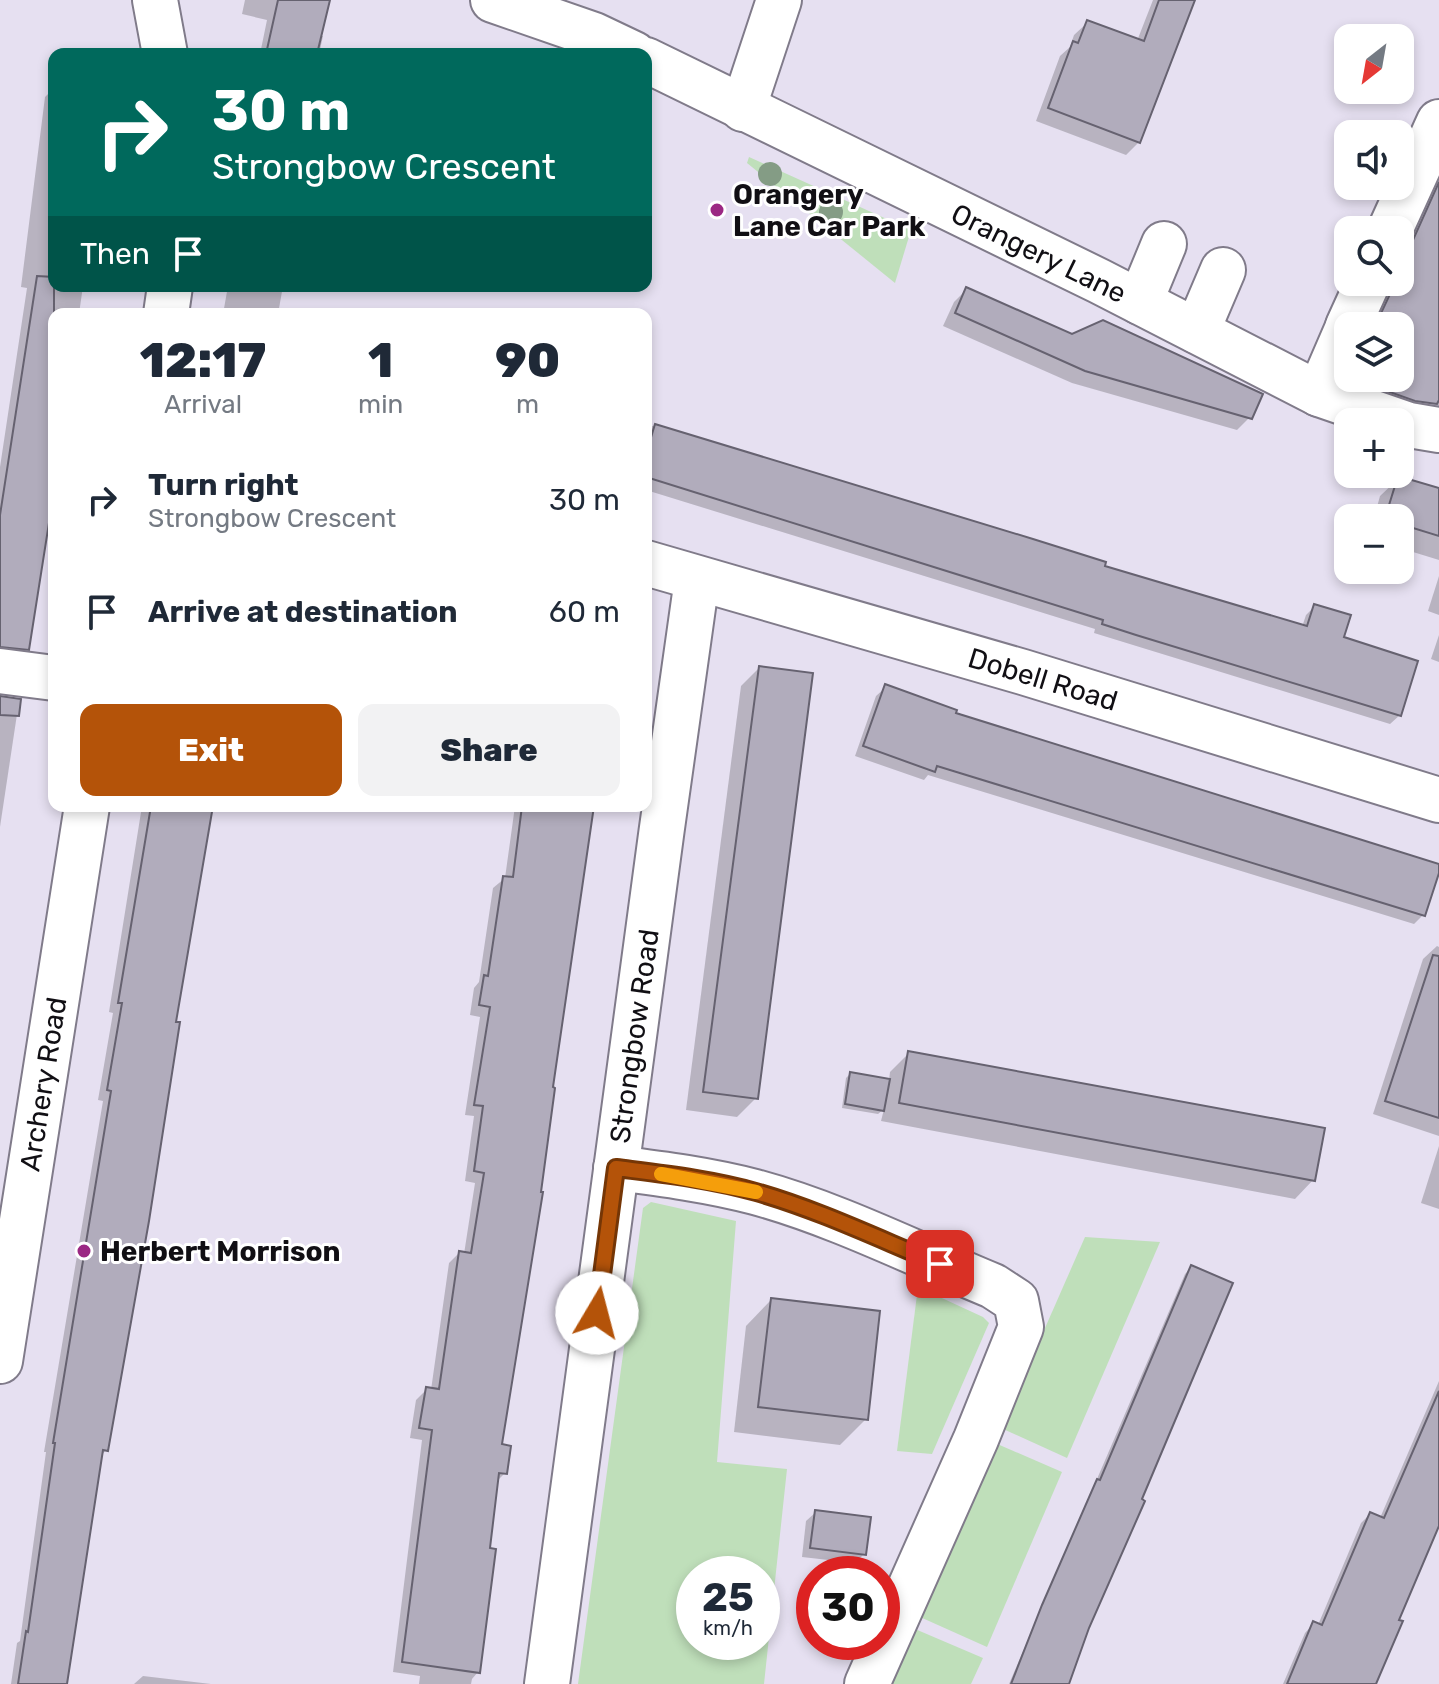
<!DOCTYPE html>
<html lang="en">
<head>
<meta charset="utf-8">
<style>
	body { margin:0; font-family:Rubik,sans-serif; background:#f2f2f3; color:#1f2937; height:100vh; display:flex; flex-direction:column; font-size:30px; white-space:nowrap }
	* { box-sizing:border-box; margin:0 }
	p { font-size:26px; color:#747a83 }
	.icon { flex:none; width:44px; height:44px; fill:none; stroke:currentColor; stroke-width:2; stroke-linecap:round; stroke-linejoin:round }
	.map { position:relative; flex:1; overflow:hidden }
	.side { position:absolute; left:48px; top:308px; width:604px; height:504px; display:flex; flex-direction:column; background:#fff; border-radius:16px; box-shadow:0 4px 12px #0003 }
	.side>* { flex:none }
	.top-card { position:absolute; left:48px; top:48px; width:604px; height:244px; border-radius:16px; box-shadow:0 4px 12px #0003; background:#00695c; color:#fff; overflow:hidden }
	.needle { width:52px; rotate:211deg }
	.buttons { position:absolute; left:1334px; top:24px; display:grid; gap:16px }
	.buttons a { display:grid; place-items:center; width:80px; height:80px; border-radius:16px; background:#fff; box-shadow:0 4px 12px #0003; font-size:40px }
	.speed { position:absolute; left:676px; top:1556px; display:flex; gap:16px; font-size:40px; font-weight:700; text-align:center }
	.speed>* { display:grid; place-content:center; width:104px; height:104px; border-radius:50%; background:#fff; box-shadow:0 4px 12px #0003; line-height:1 }
	.speed small { font-size:20px; font-weight:400 }
	.speed .limit { border:12px solid #d22; background:#fff; color:#111 }
	.pin { position:absolute; display:grid; place-items:center; width:68px; height:68px; color:#fff; margin:-34px; border-radius:16px; box-shadow:0 4px 12px #0006 }
	.me { position:absolute; width:88px; margin:-44px; rotate:8deg; stroke-linejoin:round; filter:drop-shadow(0 0 6px #0008) }
	.turn { display:flex; align-items:center; gap:28px; height:168px; padding:0 32px; font-size:36px }
	.turn .icon { width:104px; height:104px; stroke-width:2.5 }
	.turn b { display:block; font-size:56px; line-height:68px }
	.then { display:flex; align-items:center; height:76px; padding:0 32px; background:#0003; gap:16px; font-size:30px }
	.eta { display:flex; justify-content:space-evenly; align-items:center; height:136px; text-align:center }
	.eta b { font-size:48px; font-weight:800; line-height:56px }
	.button { display:flex; gap:16px; margin-top:auto; padding:16px 32px }
	.button a { flex:1; height:92px; border-radius:16px; background:#b45309; color:#fff; font-size:32px; font-weight:800; line-height:92px; text-align:center }
	.button a+a { background:#f2f2f3; color:#1f2937 }
	ul { padding:0; list-style:none }
	li { display:flex; align-items:center; gap:24px; height:112px; padding:0 32px }
	li div { flex:1 }
	li b { display:block; font-size:30px }
	li em { font-style:normal }
	.map>svg:first-child { display:block }
	.green { fill:#bfdfba; fill-rule:evenodd }
	.shadow { fill:#0003 }
	.building { fill:#b1acbc; stroke:#666270; stroke-width:2 }
	.lines { fill:none; stroke-linecap:round; stroke-linejoin:round }
	.minor-casing { stroke:#807b8a; stroke-width:48 }
	.minor { stroke:#fff; stroke-width:44 }
	.tree { fill:#849c85 }
	.route-casing { stroke:#753606; stroke-width:20 }
	.route { stroke:#b45309; stroke-width:14 }
	.slow { stroke:#f59e0b; stroke-width:14 }
	.poi-dot { fill:#9b2783; stroke:#fff; stroke-width:3 }
	.labels { text-anchor:middle; stroke-width:6; stroke-linejoin:round; paint-order:stroke }
	.poi-label { font-size:28px; font-weight:bold; fill:#110f14; stroke:#fff; text-anchor:start }
	.street-label { font-size:28px; fill:#110f14; stroke:#fff }
</style>
</head>
<body>
<div class="map">
<svg width="1439" height="1684" viewBox="0 0 1439 1684">
	<rect width="100%" height="100%" fill="#e6e0f1"/>
	<!-- green -->
	<g class="green">
		<path d="M749 157 911 230 895 283 747 163Z"/>
		<path d="M651 1202 736 1221 717 1462 787 1469 764 1684H578L643 1208ZM694 1574H762V1642H694Z"/>
		<path d="M1085 1237 1160 1242 1067 1458 1001 1428Z"/>
		<path d="M918 1287 983 1317 989 1323 932 1454 897 1451Z"/>
		<path d="M995 1443 1062 1472 987 1647 920 1617Z"/>
		<path d="M915 1629 983 1658 971 1684H892Z"/>
	</g>
	<!-- shadow -->
	<g class="shadow">
		<path d="M245 0H328L320 36H323L319 54H260L267 20 242 14Z"/>
		<path d="M1153 0H1192L1139 142 1126 155 1036 121 1060 56 1070 47 1074 35 1088 22 1137 41Z"/>
		<path d="M54 88V286H83L79 314H54V476L27 649 18 658 0 656V467L27 288 21 287 45 97Z"/>
		<path d="M1439 164V420L1336 397 1348 378H1400V326H1367L1379 282H1400V250Z"/>
		<path d="M228 286H283L278 314H223Z"/>
		<path d="M966 290 1250 417 1237 430 1072 383 943 326 954 302Z"/>
		<path d="M646 424 1032 541 1102 567 1302 627 1306 615 1315 606 1400 715 1390 724 1094 633 1095 629 1005 601 646 490Z"/>
		<path d="M1399 478 1439 491V560L1400 548V518H1374L1380 496Z"/>
		<path d="M1439 576V615L1428 611Z"/>
		<path d="M1439 635V662L1431 659Z"/>
		<path d="M759 668 756 1098 737 1117 686 1110 741 686Z"/>
		<path d="M886 687 953 714 1439 867 1423 915 1414 924 928 775 924 780 855 756 876 696Z"/>
		<path d="M0 698 19 701 0 827Z"/>
		<path d="M142 806H210L106 1450 100 1457 65 1684H11L17 1643 20 1641 46 1452H44L103 1101 98 1100 113 1013 109 1012Z"/>
		<path d="M515 806H592L500 1446 505 1473 496 1482 478 1672 472 1679 471 1684H419L420 1676 393 1672 422 1440 410 1438 416 1400 426 1390H431L449 1263 459 1253 464 1254 475 1183 465 1181 474 1116 465 1115 480 1017 470 1015 474 988 479 982 493 888 505 878Z"/>
		<path d="M1437 946 1439 947V1136L1373 1114 1423 959Z"/>
		<path d="M909 1053 1313 1180 1295 1199 881 1121 884 1109 878 1114 842 1108 846 1078 850 1074 889 1080 890 1072Z"/>
		<path d="M1439 1146V1209L1421 1203Z"/>
		<path d="M1191 1268 1064 1684H1009L1185 1274Z"/>
		<path d="M771 1300 866 1419 840 1445 734 1432 746 1326Z"/>
		<path d="M1439 1381V1519L1396 1621 1353 1684H1283L1305 1633 1314 1623 1318 1625 1361 1523 1370 1514 1380 1518Z"/>
		<path d="M816 1512 864 1554 855 1563 802 1557 806 1521Z"/>
		<path d="M143 1676 211 1684H134Z"/>
	</g>
	<!-- building -->
	<g class="building">
		<path d="M278 0H330L317 54H266Z"/>
		<path d="M1159 0H1195L1140 143 1048 108 1073 41 1078 43 1087 20 1144 41Z"/>
		<path d="M1439 182V400L1437 404 1415 401 1353 379 1400 378V326H1375L1391 292 1393 282H1400V255L1413 240Z"/>
		<path d="M37 276 54 277V491L29 650 0 647V515Z"/>
		<path d="M966 287 1072 334 1103 320 1263 394 1252 419 1085 371 955 313Z"/>
		<path d="M655 424 1033 539 1106 562 1105 566 1307 626 1314 604 1351 615 1344 637 1418 661 1401 716 1136 635 1102 624 1103 620 646 477V454Z"/>
		<path d="M1398 476 1439 488V536L1400 524V518H1385Z"/>
		<path d="M759 666 813 673 758 1099 703 1092Z"/>
		<path d="M885 684 957 710 956 713 1439 864V873L1425 916 937 766 935 772 863 746Z"/>
		<path d="M0 696 21 699 19 716 0 715Z"/>
		<path d="M151 806H213L176 1022H180L149 1221 108 1451 103 1450 67 1684H18L26 1631 28 1632 55 1443H53L111 1091 107 1090 122 1003H118Z"/>
		<path d="M522 806H594L553 1087 555 1088 541 1192H543L502 1444 511 1446 507 1474 499 1473 490 1548 496 1549 480 1673 402 1662 432 1430 419 1428 426 1387 439 1389 459 1251 471 1253 484 1173 474 1171 483 1106 474 1105 490 1007 479 1005 484 975 488 976 503 876 513 877Z"/>
		<path d="M1433 955 1439 956V1118L1385 1101Z"/>
		<path d="M908 1051 1325 1128 1315 1181 899 1103Z"/>
		<path d="M850 1072 890 1079 884 1111 845 1104Z"/>
		<path d="M1191 1265 1233 1283 1142 1499 1145 1501 1089 1628 1069 1684H1011L1042 1605 1097 1479 1100 1480Z"/>
		<path d="M771 1298 880 1311 868 1420 758 1407Z"/>
		<path d="M1439 1391V1526L1399 1620 1403 1621 1376 1684H1287L1313 1621 1322 1625 1370 1512 1384 1518Z"/>
		<path d="M815 1510 871 1517 866 1555 810 1548Z"/>
	</g>
	<g class="lines">
		<!-- minor casing -->
		<g class="minor-casing">
			<g id="minor">
				<path d="M155 0 165 54"/>
				<path d="M493 0 594 35 634 54"/>
				<path d="M646 60 1099 281 1319 394 1348 327"/>
				<path d="M743 109 779 0"/>
				<path d="M1390 230 1439 122"/>
				<path d="M1140 302 1164 244"/>
				<path d="M166 314 170 286"/>
				<path d="M1348 326 1368 282"/>
				<path d="M1197 331 1223 270"/>
				<path d="M1319 394 1409 425 1439 430"/>
				<path d="M646 563 1023 672 1439 800"/>
				<path d="M0 671 54 678"/>
				<path d="M616 1168C663 1174 709 1180 755 1192 836 1214 915 1254 993 1286L1016 1301 1021 1327 976 1439 867 1684"/>
				<path d="M0 1361 87 806"/>
				<path d="M547 1684C597 1316 644 947 697 579"/>
			</g>
		</g>
		<!-- minor -->
		<use href="#minor" class="minor"/>
	</g>
	<!-- trees -->
	<g class="tree">
		<circle cx="770" cy="174" r="12"/>
		<circle cx="831" cy="212" r="12"/>
	</g>
	<g class="lines">
		<!-- route casing -->
		<g class="route-casing">
			<path id="route" d="M597 1313 616 1168C663 1174 710 1179 756 1192 819 1210 879 1239 940 1264"/>
		</g>
		<!-- route -->
		<use href="#route" class="route"/>
		<!-- slow -->
		<path class="slow" d="M661 1174 756 1192"/>
	</g>
	<!-- markers -->
	<g class="poi-dot">
		<circle cx="717" cy="210" r="8"/>
		<circle cx="84" cy="1251" r="8"/>
	</g>
	<g class="labels">
		<!-- poi labels -->
		<g class="poi-label">
			<text x="733" y="204">Orangery<tspan x="733" dy="32">Lane Car Park</tspan></text>
			<text x="100" y="1261">Herbert Morrison</text>
		</g>
		<!-- street labels -->
		<g class="street-label">
			<text transform="translate(1039 253) rotate(26)" y="10">Orangery Lane</text>
			<text transform="translate(1043 679) rotate(17)" y="10">Dobell Road</text>
			<text transform="translate(634 1036) rotate(-82)" y="10">Strongbow Road</text>
			<text transform="translate(43 1084) rotate(-81)" y="10">Archery Road</text>
		</g>
	</g>
</svg>
<div class="buttons">
<a><svg class="needle" viewBox="-14 -14 28 28"><path d="M0-13l5 13h-10z" fill="#e53935"/><path d="M0 13l5-13h-10z" fill="#747a83"/></svg></a>
<a><svg class="icon" aria-label="sound" viewBox="0 0 24 24"><path d="M4 9h4l5-4v14l-5-4H4zM17 9q2 3 0 6"/></svg></a>
<a><svg class="icon" aria-label="search" viewBox="0 0 24 24"><circle cx="10" cy="10" r="6"/><path d="M15 15l6 6"/></svg></a>
<a><svg class="icon" aria-label="layers" viewBox="0 0 24 24"><path d="M12 4l9 5-9 5-9-5zM3 14l9 5 9-5"/></svg></a>
<a>+</a>
<a>−</a>
</div>
<div class="speed"><div>25<small>km/h</small></div><div class="limit">30</div></div>
<div class="pin" style="left:940px;top:1264px;background:#d93025"><svg class="icon" aria-label="arrive" viewBox="0 0 24 24"><path d="M6 21V4h12l-3 4 3 4H6"/></svg></div>
<svg class="me" style="left:597px;top:1313px" viewBox="-20 -20 40 40"><circle r="19" fill="#fff"/><path d="M0-13L10 11 0 6-10 11z" fill="#b45309"/></svg>
<div class="top-card">
<div class="turn"><svg class="icon" aria-label="right" viewBox="0 0 24 24"><path d="M7 20v-9h11M14 6l5 5-5 5"/></svg><div><b>30 m</b>Strongbow Crescent</div></div>
<div class="then">Then<svg class="icon" aria-label="arrive" viewBox="0 0 24 24"><path d="M6 21V4h12l-3 4 3 4H6"/></svg></div>
</div>
<section class="side">
<div class="eta">
<div><b>12:17</b><p>Arrival</p></div>
<div><b>1</b><p>min</p></div>
<div><b>90</b><p>m</p></div>
</div>
<ul>
<li><svg class="icon" aria-label="right" viewBox="0 0 24 24"><path d="M7 20v-9h11M14 6l5 5-5 5"/></svg><div><b>Turn right</b><p>Strongbow Crescent</p></div><em>30 m</em></li>
<li><svg class="icon" aria-label="arrive" viewBox="0 0 24 24"><path d="M6 21V4h12l-3 4 3 4H6"/></svg><div><b>Arrive at destination</b></div><em>60 m</em></li>
</ul>
<div class="button"><a>Exit</a><a>Share</a></div>
</section>
</div>
</body>
</html>
